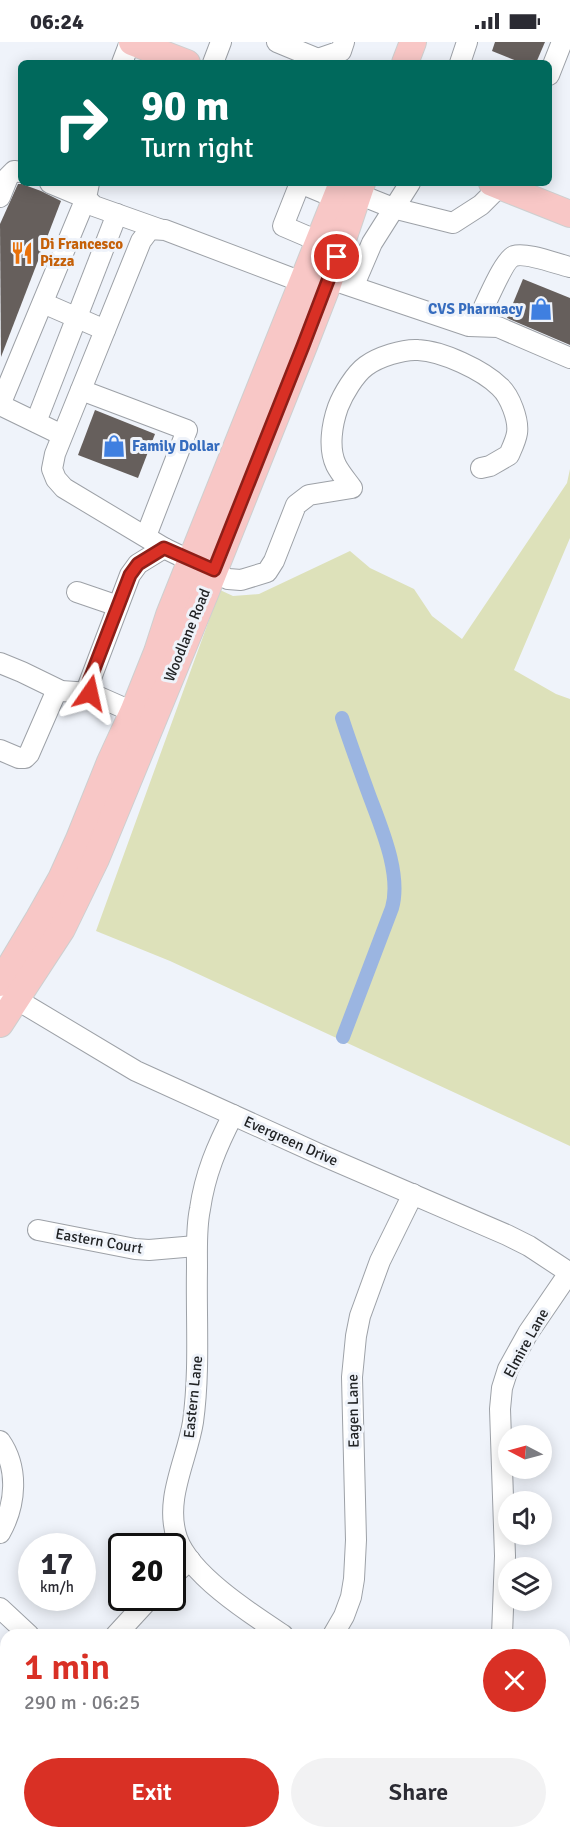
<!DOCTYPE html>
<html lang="en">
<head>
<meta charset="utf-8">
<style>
	body { margin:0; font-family:Signika,sans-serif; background:#f2f2f3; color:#2b2b33; height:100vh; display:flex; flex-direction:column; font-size:22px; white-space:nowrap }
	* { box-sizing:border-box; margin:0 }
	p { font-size:20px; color:#7c7c81 }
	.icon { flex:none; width:33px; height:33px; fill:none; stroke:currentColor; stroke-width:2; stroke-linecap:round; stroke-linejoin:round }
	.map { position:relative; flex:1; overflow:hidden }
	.panel { position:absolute; left:0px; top:1587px; width:570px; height:210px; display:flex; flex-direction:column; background:#fff; border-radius:18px 18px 0 0; box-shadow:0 3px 15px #0003 }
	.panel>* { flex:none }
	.top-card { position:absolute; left:18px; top:18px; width:534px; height:126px; border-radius:9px; box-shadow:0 3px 15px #0003; background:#00695c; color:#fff; overflow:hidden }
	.needle { width:39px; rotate:276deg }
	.controls { position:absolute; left:498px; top:1383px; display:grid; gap:12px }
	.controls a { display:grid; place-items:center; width:54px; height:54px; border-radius:50%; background:#fff; box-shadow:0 3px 15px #0003; font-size:30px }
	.speed { position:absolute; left:18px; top:1491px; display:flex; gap:12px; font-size:30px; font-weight:700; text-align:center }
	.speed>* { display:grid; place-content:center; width:78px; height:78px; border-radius:50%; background:#fff; box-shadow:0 3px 15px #0003; line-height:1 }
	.speed small { font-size:15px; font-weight:400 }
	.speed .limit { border:3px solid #111; border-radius:9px; background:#fff; color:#111 }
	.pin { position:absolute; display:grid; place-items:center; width:51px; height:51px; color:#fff; margin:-26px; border:3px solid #fff; border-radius:50%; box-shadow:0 2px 6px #0007 }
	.me { position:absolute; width:66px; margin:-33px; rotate:11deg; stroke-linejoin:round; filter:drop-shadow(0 0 4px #0008) }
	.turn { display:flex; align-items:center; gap:21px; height:126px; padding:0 24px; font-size:27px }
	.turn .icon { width:78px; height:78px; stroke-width:2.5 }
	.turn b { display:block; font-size:42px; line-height:51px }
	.round { display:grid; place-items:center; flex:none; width:63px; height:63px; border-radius:32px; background:#f2f2f3 }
	.headline { display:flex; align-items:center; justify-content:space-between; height:102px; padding:0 24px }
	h1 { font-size:36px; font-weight:600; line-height:45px; color:#d93025 }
	.cta { display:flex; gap:12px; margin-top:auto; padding:12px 24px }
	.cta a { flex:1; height:69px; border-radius:36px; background:#d93025; color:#fff; font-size:24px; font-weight:600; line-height:69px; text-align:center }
	.cta a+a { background:#f2f2f3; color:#2b2b33 }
	.status { display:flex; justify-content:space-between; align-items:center; height:42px; padding:0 30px; background:#fff; direction:ltr }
	.status svg { height:16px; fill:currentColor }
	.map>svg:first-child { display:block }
	.green { fill:#dde1ba }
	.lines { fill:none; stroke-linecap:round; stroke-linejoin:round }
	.canal { stroke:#9bb5e1; stroke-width:14 }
	.building { fill:#665f5c }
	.minor-casing { stroke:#9da1a7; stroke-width:22 }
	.major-casing { stroke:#cecfcf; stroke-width:28 }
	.minor { stroke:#fff; stroke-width:20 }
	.major { stroke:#f8c7c6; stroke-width:26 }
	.route-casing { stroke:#8d1f18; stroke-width:15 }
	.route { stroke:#d93025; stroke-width:10 }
	.labels { text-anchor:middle; stroke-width:6; stroke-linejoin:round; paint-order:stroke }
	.food-label { font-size:15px; font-weight:bold; fill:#c56008; stroke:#eff3fa; text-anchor:start }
	.shop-label { font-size:15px; font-weight:bold; fill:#366cbe; stroke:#eff3fa; text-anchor:end }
	.street-label { font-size:15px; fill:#212325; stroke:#eff3fa }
</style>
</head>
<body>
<div class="status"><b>06:24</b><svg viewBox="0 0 49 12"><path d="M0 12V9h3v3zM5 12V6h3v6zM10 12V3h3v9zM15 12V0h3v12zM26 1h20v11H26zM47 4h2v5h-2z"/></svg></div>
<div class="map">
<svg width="570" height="1797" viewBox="0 0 570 1797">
	<rect width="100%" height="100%" fill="#eff3fa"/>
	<!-- green -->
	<path class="green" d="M570 427V496L514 628 556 652 570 657V1104L170 919 96 889 220 548 233 554 259 552 350 509 370 526 414 547 432 574 462 597 567 441Z"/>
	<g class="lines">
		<!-- canal -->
		<path class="canal" d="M342 676C350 701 359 725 368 750 380 783 402 831 392 866L343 995"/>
	</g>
	<!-- building -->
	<g class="building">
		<path d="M495 0H545L536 21H522L492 9Z"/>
		<path d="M18 142H22L41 149 61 159 1 315 0 182Z"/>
		<path d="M523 237 570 256V303L507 276Z"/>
		<path d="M95 368 155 392 138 436 78 413Z"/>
	</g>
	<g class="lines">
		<!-- minor casing -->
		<g class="minor-casing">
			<g id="minor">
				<path d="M277 0 318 17 341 9 344 0"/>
				<path d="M122 21 130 0"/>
				<path d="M213 21 221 0"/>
				<path d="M460 21 467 0"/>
				<path d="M549 33 562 0"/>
				<path d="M89 141 86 156 94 164 159 187"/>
				<path d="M300 141 283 184 318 199"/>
				<path d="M300 141 336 156"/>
				<path d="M358 152 393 166 453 181 481 163 500 144"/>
				<path d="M0 155 8 135 14 129 21 130"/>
				<path d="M330 237 469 284 498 285 570 316"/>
				<path d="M302 240 165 188 150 187 141 199 55 412 52 427 56 437 64 446 164 506 228 537 241 538 267 530 274 519 296 463 309 453 352 446C347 439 340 431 336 423 328 406 332 382 338 365 343 352 355 332 366 324 378 315 403 307 418 308 442 309 483 328 500 345 510 354 519 378 517 391 516 398 512 406 509 413L490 424 481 426"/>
				<path d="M354 243 372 201 410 141"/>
				<path d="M43 261 105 288"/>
				<path d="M475 284C482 271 503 218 514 214 526 210 557 222 570 225"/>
				<path d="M81 348 187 388 146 494"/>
				<path d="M0 363 86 156 50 141"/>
				<path d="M0 363 62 393"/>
				<path d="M36 380 117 172"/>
				<path d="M77 550 118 564"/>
				<path d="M0 621 22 630 61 649 90 651"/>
				<path d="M133 670 90 651 88 644 130 533 138 522 164 506"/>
				<path d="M0 708 19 716H25L29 712 56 650 61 649"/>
				<path d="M4 950 136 1029 319 1112 507 1193 529 1204 570 1231"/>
				<path d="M233 1073C217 1104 205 1132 200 1167 196 1186 197 1206 197 1226 196 1277 200 1329 193 1380 187 1418 164 1457 177 1496 190 1533 251 1572 283 1593"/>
				<path d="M38 1188 135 1207 149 1208 196 1204"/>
				<path d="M0 1399C19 1426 16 1463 0 1491"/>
				<path d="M172 1534 190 1518"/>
				<path d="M0 1566 29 1593"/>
				<path d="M116 1593 150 1556"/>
				<path d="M333 1593 344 1574 351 1555 354 1537 356 1498 352 1335 356 1294 360 1274 380 1219 413 1152"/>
				<path d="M502 1593 505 1514 500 1367 502 1346 508 1327 528 1291 569 1231"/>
				<path d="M564 1768 570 1769"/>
				<path d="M89 1791V1797"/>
				<path d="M291 1791 295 1797"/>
			</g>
		</g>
		<!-- major casing -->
		<g class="major-casing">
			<g id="major">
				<path d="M132 0 187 21"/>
				<path d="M405 21 413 0"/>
				<path d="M492 141 570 172"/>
				<path d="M0 941 39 876 61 837 79 797 110 720 133 670 157 610 169 573 342 141"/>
				<path d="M0 982 62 887 96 817 205 552 304 304 327 245 362 141"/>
			</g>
		</g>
		<!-- minor -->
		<use href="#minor" class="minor"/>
		<!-- major -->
		<use href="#major" class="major"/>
	</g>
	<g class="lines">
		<!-- route casing -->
		<g class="route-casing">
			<path id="route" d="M90 651 87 644 92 632 130 533 138 522 164 506 214 528 303 304 337 215"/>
		</g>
		<!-- route -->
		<use href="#route" class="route"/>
	</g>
	<!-- icons -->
	<defs>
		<g id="restaurant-bare" transform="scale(1.8)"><path d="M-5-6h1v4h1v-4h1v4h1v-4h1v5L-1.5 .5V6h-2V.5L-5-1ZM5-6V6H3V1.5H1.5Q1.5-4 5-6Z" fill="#e8710a" stroke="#eff3fa" stroke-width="2.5" paint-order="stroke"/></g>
		<g id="shop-bare" transform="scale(1.8)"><path d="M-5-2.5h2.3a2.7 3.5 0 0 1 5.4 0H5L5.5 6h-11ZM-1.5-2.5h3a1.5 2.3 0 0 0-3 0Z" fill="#3f7fe0" stroke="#eff3fa" stroke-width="2.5" paint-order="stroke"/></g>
	</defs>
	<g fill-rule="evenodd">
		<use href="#restaurant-bare" x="22" y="211"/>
		<use href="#shop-bare" x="541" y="267"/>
		<use href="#shop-bare" x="114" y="404"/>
	</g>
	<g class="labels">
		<!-- food labels -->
		<g class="food-label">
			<text x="40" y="207">Di Francesco<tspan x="40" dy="17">Pizza</tspan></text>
		</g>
		<!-- shop labels -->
		<g class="shop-label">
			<text x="523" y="272">CVS Pharmacy</text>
			<text x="132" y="409" text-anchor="start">Family Dollar</text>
		</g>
		<!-- street labels -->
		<g class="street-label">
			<text transform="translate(187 593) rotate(-68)" y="5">Woodlane Road</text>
			<text transform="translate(291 1099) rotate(24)" y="5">Evergreen Drive</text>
			<text transform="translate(99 1199) rotate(10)" y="5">Eastern Court</text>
			<text transform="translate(526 1301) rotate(-61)" y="5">Elmire Lane</text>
			<text transform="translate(193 1355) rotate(-84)" y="5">Eastern Lane</text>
			<text transform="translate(353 1369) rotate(-91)" y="5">Eagen Lane</text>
		</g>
	</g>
</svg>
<div class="controls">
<a><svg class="needle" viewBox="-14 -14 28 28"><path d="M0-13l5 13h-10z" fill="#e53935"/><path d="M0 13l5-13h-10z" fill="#7c7c81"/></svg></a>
<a><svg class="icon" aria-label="sound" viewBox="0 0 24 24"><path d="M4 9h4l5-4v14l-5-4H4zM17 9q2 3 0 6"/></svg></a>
<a><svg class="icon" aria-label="layers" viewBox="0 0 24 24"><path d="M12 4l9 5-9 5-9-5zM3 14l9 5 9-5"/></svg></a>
</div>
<div class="speed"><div>17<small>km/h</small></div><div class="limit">20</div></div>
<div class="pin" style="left:337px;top:215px;background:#d93025"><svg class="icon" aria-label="arrive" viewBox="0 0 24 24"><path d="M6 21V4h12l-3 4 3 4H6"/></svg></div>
<svg class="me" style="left:90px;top:651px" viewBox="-20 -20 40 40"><path d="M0-17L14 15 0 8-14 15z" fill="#d93025" stroke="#fff" stroke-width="4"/></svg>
<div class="top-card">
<div class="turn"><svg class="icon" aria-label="right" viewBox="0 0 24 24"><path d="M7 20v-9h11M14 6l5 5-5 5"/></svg><div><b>90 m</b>Turn right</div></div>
</div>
<section class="panel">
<div class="headline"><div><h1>1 min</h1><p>290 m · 06:25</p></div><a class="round" style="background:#d93025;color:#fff"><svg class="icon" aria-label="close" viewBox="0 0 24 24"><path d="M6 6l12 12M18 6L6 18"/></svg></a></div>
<div class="cta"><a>Exit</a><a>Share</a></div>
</section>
</div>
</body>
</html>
